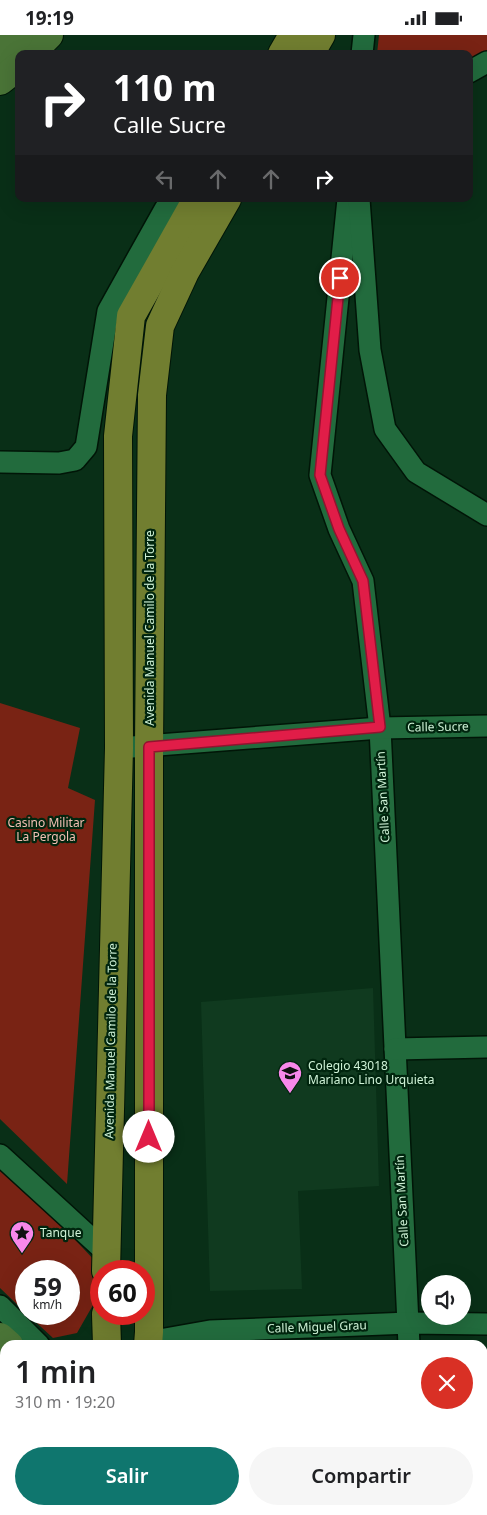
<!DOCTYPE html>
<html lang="es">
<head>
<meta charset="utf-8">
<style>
	body { margin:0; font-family:"Noto Sans",sans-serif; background:#f6f6f6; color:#202124; height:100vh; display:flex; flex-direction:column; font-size:19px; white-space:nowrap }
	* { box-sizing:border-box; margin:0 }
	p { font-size:16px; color:#757577 }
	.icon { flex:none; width:28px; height:28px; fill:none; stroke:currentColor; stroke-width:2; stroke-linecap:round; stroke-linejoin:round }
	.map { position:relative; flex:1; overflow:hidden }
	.sheet { position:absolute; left:0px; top:1305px; width:488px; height:175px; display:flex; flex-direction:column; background:#fff; border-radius:15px 15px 0 0; box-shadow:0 5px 20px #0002 }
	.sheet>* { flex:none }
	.guide { position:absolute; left:15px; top:15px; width:458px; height:152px; border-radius:10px; box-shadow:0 5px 20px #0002; background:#202124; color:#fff; overflow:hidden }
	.tools { position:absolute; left:421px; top:1240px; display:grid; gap:10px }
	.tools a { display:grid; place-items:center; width:50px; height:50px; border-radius:50%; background:#fff; box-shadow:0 5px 20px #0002; font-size:25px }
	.speed { position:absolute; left:15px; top:1225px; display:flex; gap:10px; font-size:25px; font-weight:700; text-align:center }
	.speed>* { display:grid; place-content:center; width:65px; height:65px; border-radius:50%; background:#fff; box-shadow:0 5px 20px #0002; line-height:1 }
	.speed small { font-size:12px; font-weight:400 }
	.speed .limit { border:8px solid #d22; background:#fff; color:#111 }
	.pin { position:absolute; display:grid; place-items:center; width:42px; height:42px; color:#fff; margin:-21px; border:2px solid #fff; border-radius:50%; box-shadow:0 1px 5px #0007 }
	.me { position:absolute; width:55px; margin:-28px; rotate:0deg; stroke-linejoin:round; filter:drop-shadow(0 0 4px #0008) }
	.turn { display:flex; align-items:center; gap:18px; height:105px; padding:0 15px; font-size:22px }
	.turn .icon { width:65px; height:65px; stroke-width:2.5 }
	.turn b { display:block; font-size:35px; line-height:42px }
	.lanes { display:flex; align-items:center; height:48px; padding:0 15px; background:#0003; justify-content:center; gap:25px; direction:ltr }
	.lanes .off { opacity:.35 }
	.round { display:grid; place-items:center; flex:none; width:52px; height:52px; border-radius:26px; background:#f6f6f6 }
	.head { display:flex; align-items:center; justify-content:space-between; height:85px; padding:0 15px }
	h1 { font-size:30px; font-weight:600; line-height:38px }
	.cta { display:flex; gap:10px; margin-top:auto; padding:10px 15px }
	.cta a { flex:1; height:58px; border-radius:30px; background:#0f766e; color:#fff; font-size:20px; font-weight:600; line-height:58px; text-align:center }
	.cta a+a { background:#f6f6f6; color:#202124 }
	.status { display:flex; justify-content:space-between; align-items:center; height:35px; padding:0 25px; background:#fff; direction:ltr }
	.status svg { height:14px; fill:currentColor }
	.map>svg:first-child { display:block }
	.built { fill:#103a1f }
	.green { fill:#792314 }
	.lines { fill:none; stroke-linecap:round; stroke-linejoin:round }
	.lane-casing { stroke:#011507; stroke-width:14 }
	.street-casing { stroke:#011507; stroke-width:24 }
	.secondary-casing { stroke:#011507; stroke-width:30 }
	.primary-casing { stroke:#011507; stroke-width:30 }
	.lane { stroke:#226b3d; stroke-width:11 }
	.street { stroke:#226b3d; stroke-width:21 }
	.secondary { stroke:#4a7437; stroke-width:28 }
	.primary { stroke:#717e30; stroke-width:28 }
	.route-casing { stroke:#92132f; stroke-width:12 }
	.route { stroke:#e11d48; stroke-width:9 }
	.labels { text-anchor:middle; stroke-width:4.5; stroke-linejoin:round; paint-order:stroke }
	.street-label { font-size:12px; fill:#cff2d7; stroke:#00250e }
	.park-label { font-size:12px; fill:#f2bfb4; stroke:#00250e }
	.poi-label { font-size:12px; fill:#cff2d7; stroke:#00250e; text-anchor:start }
</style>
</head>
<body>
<div class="status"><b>19:19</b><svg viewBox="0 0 49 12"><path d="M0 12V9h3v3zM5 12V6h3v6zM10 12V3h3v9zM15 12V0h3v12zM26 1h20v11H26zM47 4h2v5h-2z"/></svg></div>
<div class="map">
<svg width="487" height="1480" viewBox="0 0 487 1480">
	<rect width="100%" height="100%" fill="#092f17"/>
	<!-- built -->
	<path class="built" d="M373 953 379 1151 298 1156 302 1254 210 1256 201 967Z"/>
	<!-- green -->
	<g class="green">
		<path d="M379 0H487V22L469 32V19H377Z"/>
		<path d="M0 668 80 693 68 753 95 765 67 1149 0 1084Z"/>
		<path d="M3 1128 96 1227 93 1270 77 1298 53 1303 27 1279H69V1236H26V1278L0 1253V1131Z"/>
		<path d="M171 1475H209L210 1480H171Z"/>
	</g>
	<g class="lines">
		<!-- lane casing -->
		<g class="lane-casing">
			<g id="lane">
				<path d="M0 1438 5 1434"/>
				<path d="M30 1480 37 1475"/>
			</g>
		</g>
		<!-- street casing -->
		<g class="street-casing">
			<g id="street">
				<path d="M362 19 364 0"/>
				<path d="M469 37 487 27"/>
				<path d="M348 164 320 440 339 494 363 546 380 693 409 1310"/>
				<path d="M359 164 370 315 385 394 416 437 487 480"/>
				<path d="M0 427 59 428 75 425 86 412 108 276 165 174 174 164"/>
				<path d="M119 713 380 693 487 691"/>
				<path d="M395 1014 487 1012"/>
				<path d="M0 1120 106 1217"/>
				<path d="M0 1271 39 1310"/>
				<path d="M148 1307 210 1296 409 1288 487 1289"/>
				<path d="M217 1475V1480"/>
				<path d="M413 1475V1480"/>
			</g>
		</g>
		<!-- secondary casing -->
		<g class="secondary-casing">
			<g id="secondary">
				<path d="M30 19 49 0"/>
				<path d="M0 20 19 0"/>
				<path d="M0 46 19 31"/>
				<path d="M0 1302 9 1310"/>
				<path d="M0 1333 5 1337"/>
			</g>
		</g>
		<!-- primary casing -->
		<g class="primary-casing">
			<g id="primary">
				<path d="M282 19 293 0"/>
				<path d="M310 19 321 0"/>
				<path d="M106 1236 119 713 118 401 131 281 197 164"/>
				<path d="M106 1279 107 1310"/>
				<path d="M148 1310 149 1297V712L152 360 160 291 185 237 227 164"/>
				<path d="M114 1480V1475"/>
				<path d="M149 1480V1475"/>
			</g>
		</g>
		<!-- lane -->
		<use href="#lane" class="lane"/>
		<!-- street -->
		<use href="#street" class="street"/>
		<!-- secondary -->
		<use href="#secondary" class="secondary"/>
		<!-- primary -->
		<use href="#primary" class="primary"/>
	</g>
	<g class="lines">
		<!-- route casing -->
		<g class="route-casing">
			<path id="route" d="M149 1102V712L380 692 363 546 339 494 320 440 340 243"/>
		</g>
		<!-- route -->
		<use href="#route" class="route"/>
	</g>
	<!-- icons -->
	<defs>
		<g id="school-pin" transform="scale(1.25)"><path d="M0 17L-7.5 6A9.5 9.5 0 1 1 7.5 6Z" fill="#f888ea" stroke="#00250e"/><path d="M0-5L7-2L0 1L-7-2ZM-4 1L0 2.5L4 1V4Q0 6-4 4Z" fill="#111"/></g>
		<g id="sight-pin" transform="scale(1.25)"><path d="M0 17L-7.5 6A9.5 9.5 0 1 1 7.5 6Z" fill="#f888ea" stroke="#00250e"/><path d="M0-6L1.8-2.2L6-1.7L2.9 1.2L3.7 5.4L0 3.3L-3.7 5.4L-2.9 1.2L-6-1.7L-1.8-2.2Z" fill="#111"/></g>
	</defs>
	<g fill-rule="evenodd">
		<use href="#school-pin" x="290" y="1038"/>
		<use href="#sight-pin" x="22" y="1198"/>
	</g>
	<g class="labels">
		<!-- street labels -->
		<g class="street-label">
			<text transform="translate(150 593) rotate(-90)" y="4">Avenida Manuel Camilo de la Torre</text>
			<text transform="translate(438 692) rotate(-1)" y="4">Calle Sucre</text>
			<text transform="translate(383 762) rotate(-93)" y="4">Calle San Martín</text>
			<text transform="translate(111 1006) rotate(-89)" y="4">Avenida Manuel Camilo de la Torre</text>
			<text transform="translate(402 1166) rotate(-93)" y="4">Calle San Martín</text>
			<text transform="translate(317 1292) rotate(-2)" y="4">Calle Miguel Grau</text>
		</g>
		<!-- park labels -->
		<g class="park-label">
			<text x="46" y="792">Casino Militar<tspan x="46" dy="14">La Pergola</tspan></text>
		</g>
		<!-- poi labels -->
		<g class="poi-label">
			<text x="308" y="1035">Colegio 43018<tspan x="308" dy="14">Mariano Lino Urquieta</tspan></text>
			<text x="40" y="1202">Tanque</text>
		</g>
	</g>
</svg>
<div class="tools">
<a><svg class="icon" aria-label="sound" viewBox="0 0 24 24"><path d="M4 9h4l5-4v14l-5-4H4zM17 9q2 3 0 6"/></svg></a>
</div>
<div class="speed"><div>59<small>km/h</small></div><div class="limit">60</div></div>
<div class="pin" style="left:340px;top:243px;background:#d93025"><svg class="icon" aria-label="arrive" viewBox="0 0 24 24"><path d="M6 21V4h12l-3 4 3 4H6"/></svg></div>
<svg class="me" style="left:149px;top:1102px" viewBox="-20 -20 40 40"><circle r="19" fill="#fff"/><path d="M0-13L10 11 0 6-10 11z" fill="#e11d48"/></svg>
<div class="guide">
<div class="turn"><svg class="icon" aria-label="right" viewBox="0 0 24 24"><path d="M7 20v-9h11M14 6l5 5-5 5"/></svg><div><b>110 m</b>Calle Sucre</div></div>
<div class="lanes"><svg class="icon off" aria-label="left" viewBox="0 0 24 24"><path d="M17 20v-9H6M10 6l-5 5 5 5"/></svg><svg class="icon off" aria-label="ahead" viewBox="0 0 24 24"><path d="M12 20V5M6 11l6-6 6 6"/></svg><svg class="icon off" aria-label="ahead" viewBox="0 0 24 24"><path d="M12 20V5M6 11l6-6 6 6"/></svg><svg class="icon" aria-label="right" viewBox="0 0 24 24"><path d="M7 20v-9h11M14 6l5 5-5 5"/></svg></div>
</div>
<section class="sheet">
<div class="head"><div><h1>1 min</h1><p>310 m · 19:20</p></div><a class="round" style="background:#d93025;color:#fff"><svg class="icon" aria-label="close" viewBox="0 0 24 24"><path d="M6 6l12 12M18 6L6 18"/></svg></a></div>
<div class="cta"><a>Salir</a><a>Compartir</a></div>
</section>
</div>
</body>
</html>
